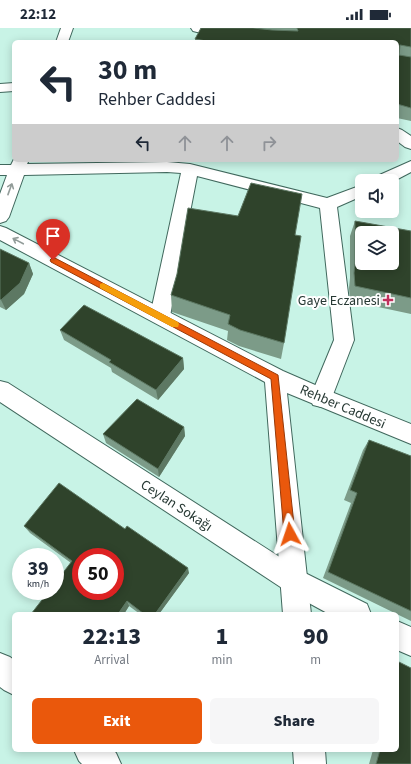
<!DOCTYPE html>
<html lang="en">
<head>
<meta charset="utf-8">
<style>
	body { margin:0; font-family:"Source Sans 3",sans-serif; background:#f6f6f7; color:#1f2937; height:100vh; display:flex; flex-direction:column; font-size:15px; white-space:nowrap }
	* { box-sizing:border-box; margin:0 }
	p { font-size:13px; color:#747a83 }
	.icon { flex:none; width:22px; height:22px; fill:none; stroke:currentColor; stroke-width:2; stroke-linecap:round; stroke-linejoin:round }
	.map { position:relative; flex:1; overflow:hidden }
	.drawer { position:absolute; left:12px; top:584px; width:387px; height:140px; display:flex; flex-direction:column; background:#fff; border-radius:6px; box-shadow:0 2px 10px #0003 }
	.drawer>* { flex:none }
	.top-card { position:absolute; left:12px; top:12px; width:387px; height:122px; border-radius:6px; box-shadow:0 2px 10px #0003; background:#fff; color:#1f2937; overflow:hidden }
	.controls { position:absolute; left:355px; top:146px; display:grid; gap:8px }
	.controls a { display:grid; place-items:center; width:44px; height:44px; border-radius:6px; background:#fff; box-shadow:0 2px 10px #0003; font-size:20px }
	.speed { position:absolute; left:12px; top:520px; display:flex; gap:8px; font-size:20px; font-weight:700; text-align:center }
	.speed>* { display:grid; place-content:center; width:52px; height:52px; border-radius:50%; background:#fff; box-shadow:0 2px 10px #0003; line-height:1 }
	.speed small { font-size:10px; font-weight:400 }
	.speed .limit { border:6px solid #d22; background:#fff; color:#111 }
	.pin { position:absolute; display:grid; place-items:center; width:34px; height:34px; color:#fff; margin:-41px -17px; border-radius:50% 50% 50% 0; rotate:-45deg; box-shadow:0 0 4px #0007 }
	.pin .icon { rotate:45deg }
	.me { position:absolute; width:44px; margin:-22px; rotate:355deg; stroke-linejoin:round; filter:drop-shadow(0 0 3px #0008) }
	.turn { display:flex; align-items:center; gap:14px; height:84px; padding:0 20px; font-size:18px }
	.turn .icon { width:52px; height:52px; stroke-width:2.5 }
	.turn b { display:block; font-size:28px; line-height:34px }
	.lanes { display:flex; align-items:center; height:38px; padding:0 20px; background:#0003; justify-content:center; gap:20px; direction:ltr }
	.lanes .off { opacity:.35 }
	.eta { display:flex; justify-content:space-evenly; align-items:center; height:68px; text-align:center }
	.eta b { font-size:24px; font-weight:800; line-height:28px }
	.primary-button { display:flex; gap:8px; margin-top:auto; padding:8px 20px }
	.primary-button a { flex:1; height:46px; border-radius:6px; background:#ea580c; color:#fff; font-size:16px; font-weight:800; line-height:46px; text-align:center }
	.primary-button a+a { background:#f6f6f7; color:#1f2937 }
	.status { display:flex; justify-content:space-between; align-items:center; height:28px; padding:0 20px; background:#fff; direction:ltr }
	.status svg { height:11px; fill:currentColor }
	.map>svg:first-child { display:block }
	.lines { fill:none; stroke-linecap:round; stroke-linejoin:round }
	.minor-casing { stroke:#40685d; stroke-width:2 }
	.secondary-casing { stroke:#40685d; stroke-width:2 }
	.minor { fill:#fff; fill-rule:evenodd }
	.secondary { fill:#fff; fill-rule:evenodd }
	.wall { fill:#7c9b88 }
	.shaded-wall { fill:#5d7863 }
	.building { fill:#2f432b; stroke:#5d7863; fill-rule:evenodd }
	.oneway { stroke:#929c99 }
	.route { fill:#ea580c; stroke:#983908 }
	.slow { fill:#f59e0b }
	.poi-dot { fill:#c0315c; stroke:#fff; stroke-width:1.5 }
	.labels { text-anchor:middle; stroke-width:4; stroke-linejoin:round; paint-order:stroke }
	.poi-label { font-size:14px; fill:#263833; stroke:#fff; text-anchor:end }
	.street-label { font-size:14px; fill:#263833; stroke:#fff }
</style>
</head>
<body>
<div class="status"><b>22:12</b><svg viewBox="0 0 49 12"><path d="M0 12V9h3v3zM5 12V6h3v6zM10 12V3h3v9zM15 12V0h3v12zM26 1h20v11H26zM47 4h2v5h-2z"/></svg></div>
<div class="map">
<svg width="411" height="736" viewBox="0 0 411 736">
	<rect width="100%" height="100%" fill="#c8f3e6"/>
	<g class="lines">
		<!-- minor casing -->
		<g class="minor-casing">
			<g id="minor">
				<path d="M61 0H73L68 14H56Z"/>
				<path d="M191 0H236L289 10 294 11 295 14C262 14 231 7 197 4L193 3Z"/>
				<path d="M14 131V132H29L27 136 167 134 190 136 327 170 362 157V168L337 179 354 312 329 377 321 379 313 377 310 370 334 312 320 180 197 148 170 288 167 293 160 296 153 293 150 288 181 145 167 144 24 147 9 189 6 193 0 195V166L7 147H0V137H11Z"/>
				<path d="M411 133V144L392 154 373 153 375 149Z"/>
				<path d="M0 353 8 355 303 544 367 576 371 586H329L285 562 0 374Z"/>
				<path d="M397 593 411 599V628L397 622Z"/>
				<path d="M0 625 10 629 14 632V667L4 662 0 659Z"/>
				<path d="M74 722H113L116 725 121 736H82L79 733Z"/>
			</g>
		</g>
		<!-- secondary casing -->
		<g class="secondary-casing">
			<g id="secondary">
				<path d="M14 55V63L0 64V56Z"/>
				<path d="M397 100 402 102 411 108V121L405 119 397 113Z"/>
				<path d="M0 198 6 200 283 343 329 363 411 396V416L287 365 311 586H283L265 354 0 212Z"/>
				<path d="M293 722H325L326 736H294Z"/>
			</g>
		</g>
		<!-- minor -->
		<use href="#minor" class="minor"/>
		<!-- secondary -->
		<use href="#secondary" class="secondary"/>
	</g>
	<!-- wall -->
	<g class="wall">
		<path d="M201 0H411V93L397 90V14H195V11Z"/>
		<path d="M355 193 411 203V286L350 273 349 260 350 250V208Z"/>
		<path d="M295 207 284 315 281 331 239 318 227 312 228 303 172 284 171 267Z"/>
		<path d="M0 221 29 235 33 246 24 266 6 282 0 279Z"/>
		<path d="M60 302 183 330 184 341 158 372 112 344 111 340 64 312Z"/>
		<path d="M184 399 185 408 159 449 106 415 103 406Z"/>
		<path d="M369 412 411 428V593L323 550 351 475 344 472 363 422Z"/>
		<path d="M24 498 125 501 189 545 159 586H140L129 578 124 586H31L71 535 30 505Z"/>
		<path d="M373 722H397L411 736H369Z"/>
	</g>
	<!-- shaded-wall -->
	<g class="shaded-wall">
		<path d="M29 235 33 246 24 266 6 282 1 272Z"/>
		<path d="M183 330 184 341 158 372 156 362Z"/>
		<path d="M184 399 185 408 159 449 158 441Z"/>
		<path d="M188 540 189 545 159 586H155Z"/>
		<path d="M127 573 129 578 124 586H118Z"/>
	</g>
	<!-- building -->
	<g class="building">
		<path d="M201 0H253L272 2 298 3 297 0H411V19L400 17 399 27 411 29V80L397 76V14H212L195 11Z"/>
		<path d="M251 155 302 166 295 207 301 208 284 315 240 302 228 296 230 287 171 267 177 246 188 180 238 188Z"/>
		<path d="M355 193 411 203V270L355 258 354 245 355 235ZM362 205H392V235H362Z"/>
		<path d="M0 221 29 235 20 255 1 272 0 271Z"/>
		<path d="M84 277 183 330 156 362 109 334 111 332 60 302Z"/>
		<path d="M137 371 184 399 158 441 103 406Z"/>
		<path d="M369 412 411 428V583L328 544 357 465 350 462Z"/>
		<path d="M59 455 125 501 127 498 188 540 155 586H144L127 573 118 586H31L49 563H55V555L72 533 24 498ZM81 529H115V563H81Z"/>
		<path d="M397 633 411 640V736H376L380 722H397Z"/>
	</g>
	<!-- one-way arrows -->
	<defs><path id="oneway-shaft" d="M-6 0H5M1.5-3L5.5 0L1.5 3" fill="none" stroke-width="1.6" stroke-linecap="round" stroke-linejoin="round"/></defs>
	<g class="oneway">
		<use href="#oneway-shaft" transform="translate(10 161) rotate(-70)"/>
		<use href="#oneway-shaft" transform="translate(18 213) rotate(-152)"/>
	</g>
	<!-- route -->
	<path class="route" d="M53 229 278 347 295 506 293 510 290 511 286 510 284 506 271 351 51 234 50 232Z"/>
	<!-- slow -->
	<path class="slow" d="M103 255 178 294 179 296 178 299H172L100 260V256Z"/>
	<!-- markers -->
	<path class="poi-dot" d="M386 266h4v4h4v4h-4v4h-4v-4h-4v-4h4z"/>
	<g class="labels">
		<!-- poi labels -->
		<g class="poi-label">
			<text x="380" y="277">Gaye Eczanesi</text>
		</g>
		<!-- street labels -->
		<g class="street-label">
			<text transform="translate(343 378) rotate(23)" y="5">Rehber Caddesi</text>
			<text transform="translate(177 477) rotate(33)" y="5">Ceylan Sokağı</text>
		</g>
	</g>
</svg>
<div class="controls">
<a><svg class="icon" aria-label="sound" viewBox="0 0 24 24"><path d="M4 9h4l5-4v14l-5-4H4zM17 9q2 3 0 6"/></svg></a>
<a><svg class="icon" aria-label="layers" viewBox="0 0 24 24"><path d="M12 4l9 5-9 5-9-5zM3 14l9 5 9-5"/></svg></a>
</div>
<div class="speed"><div>39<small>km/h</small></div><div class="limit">50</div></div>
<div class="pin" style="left:53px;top:232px;background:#d93025"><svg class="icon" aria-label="arrive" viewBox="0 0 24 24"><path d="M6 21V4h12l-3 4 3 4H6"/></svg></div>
<svg class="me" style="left:290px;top:506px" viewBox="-20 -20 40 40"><path d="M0-17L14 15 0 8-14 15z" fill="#ea580c" stroke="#fff" stroke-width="4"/></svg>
<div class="top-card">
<div class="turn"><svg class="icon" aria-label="left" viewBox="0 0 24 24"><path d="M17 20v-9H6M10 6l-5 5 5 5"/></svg><div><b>30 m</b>Rehber Caddesi</div></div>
<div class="lanes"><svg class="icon" aria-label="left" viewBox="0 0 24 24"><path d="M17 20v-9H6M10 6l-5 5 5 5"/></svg><svg class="icon off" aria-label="ahead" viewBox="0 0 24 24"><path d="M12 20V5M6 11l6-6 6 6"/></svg><svg class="icon off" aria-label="ahead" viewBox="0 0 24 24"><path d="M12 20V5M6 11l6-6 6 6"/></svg><svg class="icon off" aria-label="right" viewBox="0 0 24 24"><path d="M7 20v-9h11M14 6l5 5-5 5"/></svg></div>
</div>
<section class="drawer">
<div class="eta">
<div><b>22:13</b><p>Arrival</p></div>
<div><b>1</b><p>min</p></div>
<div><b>90</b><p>m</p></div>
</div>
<div class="primary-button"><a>Exit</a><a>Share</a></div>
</section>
</div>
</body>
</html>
